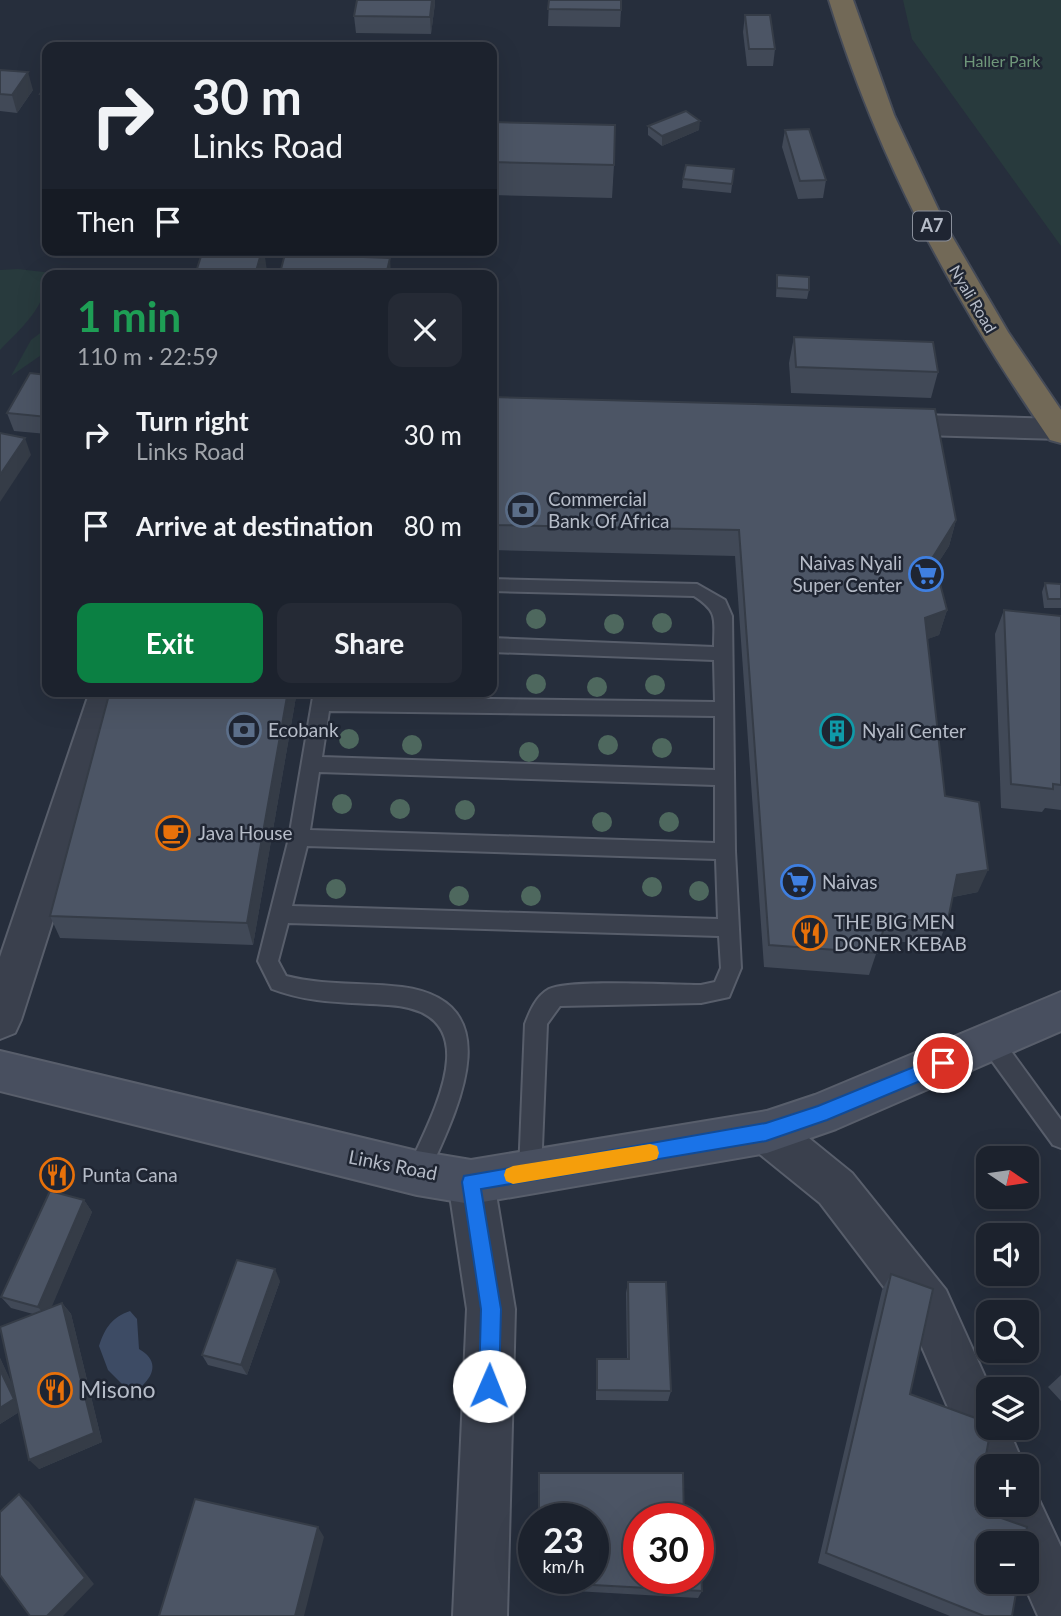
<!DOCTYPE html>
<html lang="en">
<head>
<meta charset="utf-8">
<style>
	body { margin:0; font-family:Lato,sans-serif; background:#252a35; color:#f1f3f6; height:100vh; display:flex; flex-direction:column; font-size:26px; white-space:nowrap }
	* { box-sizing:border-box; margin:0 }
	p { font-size:23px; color:#a0a4aa }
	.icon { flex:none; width:38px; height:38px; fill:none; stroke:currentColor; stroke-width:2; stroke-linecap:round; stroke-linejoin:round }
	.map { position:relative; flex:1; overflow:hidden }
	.side { position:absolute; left:42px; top:270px; width:455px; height:427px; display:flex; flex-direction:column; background:#1c222d; border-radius:14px; box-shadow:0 7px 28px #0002,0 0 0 2px #3a3f49 }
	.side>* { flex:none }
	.hud { position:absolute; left:42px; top:42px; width:455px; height:214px; border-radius:14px; box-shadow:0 7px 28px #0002,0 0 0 2px #3a3f49; background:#1c222d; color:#f1f3f6; overflow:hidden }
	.needle { width:46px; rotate:103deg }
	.fabs { position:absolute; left:976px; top:1146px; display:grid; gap:14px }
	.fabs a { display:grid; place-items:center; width:63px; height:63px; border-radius:14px; background:#1c222d; box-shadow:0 7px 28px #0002,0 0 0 2px #3a3f49; font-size:35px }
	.speed { position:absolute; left:518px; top:1503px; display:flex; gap:14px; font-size:35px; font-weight:700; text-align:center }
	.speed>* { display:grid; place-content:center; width:91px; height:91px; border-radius:50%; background:#1c222d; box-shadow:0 7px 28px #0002,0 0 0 2px #3a3f49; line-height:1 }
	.speed small { font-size:18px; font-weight:400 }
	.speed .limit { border:10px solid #d22; background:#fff; color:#111 }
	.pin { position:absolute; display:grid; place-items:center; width:60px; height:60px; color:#fff; margin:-30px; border:4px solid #fff; border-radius:50%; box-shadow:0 2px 7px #0007 }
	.me { position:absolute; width:77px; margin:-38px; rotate:1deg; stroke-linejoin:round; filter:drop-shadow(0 0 5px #0008) }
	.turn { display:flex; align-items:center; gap:24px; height:147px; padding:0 35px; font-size:32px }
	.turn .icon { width:91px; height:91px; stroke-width:2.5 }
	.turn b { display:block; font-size:49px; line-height:60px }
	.then { display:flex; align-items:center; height:66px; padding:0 35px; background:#0003; gap:14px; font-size:26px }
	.round { display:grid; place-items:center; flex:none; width:74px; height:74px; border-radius:14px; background:#252a35 }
	.overview { display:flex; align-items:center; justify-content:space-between; height:119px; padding:0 35px }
	h1 { font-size:42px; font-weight:700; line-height:52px; color:#1e9e55 }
	.action { display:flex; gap:14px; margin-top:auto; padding:14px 35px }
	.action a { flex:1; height:80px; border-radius:14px; background:#0b8043; color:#fff; font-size:28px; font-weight:700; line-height:80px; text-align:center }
	.action a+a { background:#252a35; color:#f1f3f6 }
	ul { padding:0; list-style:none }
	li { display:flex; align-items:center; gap:21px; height:91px; padding:0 35px }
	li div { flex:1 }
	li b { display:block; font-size:26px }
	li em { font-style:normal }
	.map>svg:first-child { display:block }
	.green { fill:#283a3d }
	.water { fill:#3d4b64 }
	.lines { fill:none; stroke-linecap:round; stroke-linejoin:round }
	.lane-casing { stroke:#585e6b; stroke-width:4 }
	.street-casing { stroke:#585e6b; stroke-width:4 }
	.secondary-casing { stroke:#585e6b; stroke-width:4 }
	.highway-casing { stroke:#454b58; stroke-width:4 }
	.lane { fill:#3a404d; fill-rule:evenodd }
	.street { fill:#3a404d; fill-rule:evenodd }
	.secondary { fill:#484f5f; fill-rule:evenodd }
	.highway { fill:#726957; fill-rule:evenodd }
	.tree { fill:#4e685e }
	.wall { fill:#414957 }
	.shaded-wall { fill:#353c47 }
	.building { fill:#4c5565; stroke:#353c47; stroke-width:2 }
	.route { fill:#1a73e8; stroke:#114b97; stroke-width:2 }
	.slow { fill:#f59e0b }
	.labels { text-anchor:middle; stroke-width:5; stroke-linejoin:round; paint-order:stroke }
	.far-park-label { font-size:16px; fill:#6f977a; stroke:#1f2532 }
	.far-street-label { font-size:16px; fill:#b6bcc8; stroke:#1f2532 }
	.shield { fill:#1f2532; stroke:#898f9b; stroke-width:2 }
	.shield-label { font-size:18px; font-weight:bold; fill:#b6bcc8 }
	.poi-label { font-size:19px; fill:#b6bcc8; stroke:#1f2532; text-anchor:start }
	.street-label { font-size:19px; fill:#b6bcc8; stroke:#1f2532 }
	.near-poi-label { font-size:23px; fill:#b6bcc8; stroke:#1f2532; text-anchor:start }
</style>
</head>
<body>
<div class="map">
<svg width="1061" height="1616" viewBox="0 0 1061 1616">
	<rect width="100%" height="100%" fill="#262e3c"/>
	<!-- green -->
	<g class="green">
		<path d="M903 0H1061V246L912 39Z"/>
		<path d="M18 269 52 273 47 275C47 307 20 329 0 350V270Z"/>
		<path d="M47 328V351L11 376 31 340Z"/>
	</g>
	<!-- water -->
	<path class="water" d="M130 1311 137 1319 139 1349C157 1359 156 1373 142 1386L125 1387 108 1370 99 1346C105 1328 112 1317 130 1311Z"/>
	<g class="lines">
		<!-- lane casing -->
		<g class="lane-casing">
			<g id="lane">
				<path d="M492 579 697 584 725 600 732 616 735 851 741 968 729 997 701 1003 560 1006 547 1024 541 1172 538 1180 530 1183 522 1180 519 1172 525 1024C530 1011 536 996 549 989 572 979 670 985 701 985L715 982 721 968 719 936 288 923 278 961 286 976C325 986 363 982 402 987 516 1002 453 1118 425 1181L417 1184 409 1181 406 1173C430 1118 494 1011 388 1005 348 1002 311 1004 272 989L258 961 289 838 314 691H332L331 697 715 702 714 660 492 652V638L714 647C714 619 719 612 694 596L492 591ZM329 711 715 716V770L322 757ZM319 772 715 785V843L310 830ZM307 846 716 859 718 919 292 906Z"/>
				<path d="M992 1033 1000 1036 1061 1120V1148L1053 1145 984 1050 981 1043 984 1036Z"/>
			</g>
		</g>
		<!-- street casing -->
		<g class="street-casing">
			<g id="street">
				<path d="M886 414 1059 419 1061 439 886 434 875 431 870 424 875 417Z"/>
				<path d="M90 691H126L21 1020 15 1033 0 1039V957Z"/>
				<path d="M767 1111 783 1117 852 1173 946 1290 991 1390 989 1428H1008L1024 1466H989V1487L981 1484 912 1324 820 1203 751 1147 745 1132 751 1117Z"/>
				<path d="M471 1160 487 1167 494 1182 515 1309 507 1616H453L467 1309 448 1182 455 1167Z"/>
				<path d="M1027 1484 1033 1487 1061 1547V1616H1038L1023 1582H1027V1544H1006L989 1505H1027Z"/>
			</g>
		</g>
		<!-- secondary casing -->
		<g class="secondary-casing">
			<path id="secondary" d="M1061 992V1031L836 1129 767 1153 471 1204 417 1195 0 1091V1051L417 1151 471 1160 767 1111 815 1095Z"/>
		</g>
		<!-- highway casing -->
		<g class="highway-casing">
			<path id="highway" d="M829 0H853L894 115 946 226 1008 332 1061 410V443L1050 440C953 299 880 165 829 0Z"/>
		</g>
		<!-- lane -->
		<use href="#lane" class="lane"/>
		<!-- street -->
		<use href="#street" class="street"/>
		<!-- secondary -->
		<use href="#secondary" class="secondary"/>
		<!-- highway -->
		<use href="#highway" class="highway"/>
	</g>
	<!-- trees -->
	<g class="tree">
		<circle cx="536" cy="619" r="10"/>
		<circle cx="662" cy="623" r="10"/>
		<circle cx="614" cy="624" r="10"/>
		<circle cx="536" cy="684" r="10"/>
		<circle cx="655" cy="685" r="10"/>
		<circle cx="597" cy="687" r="10"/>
		<circle cx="349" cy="739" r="10"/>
		<circle cx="412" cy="745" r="10"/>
		<circle cx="608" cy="745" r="10"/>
		<circle cx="662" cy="748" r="10"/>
		<circle cx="529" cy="752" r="10"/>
		<circle cx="342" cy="804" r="10"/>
		<circle cx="400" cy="809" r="10"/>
		<circle cx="465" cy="810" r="10"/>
		<circle cx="602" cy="822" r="10"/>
		<circle cx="669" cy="822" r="10"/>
		<circle cx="652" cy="887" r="10"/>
		<circle cx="336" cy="889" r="10"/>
		<circle cx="699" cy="891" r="10"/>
		<circle cx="459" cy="896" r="10"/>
		<circle cx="531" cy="896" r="10"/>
	</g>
	<!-- wall -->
	<g class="wall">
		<path d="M549 0 621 10 620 27 548 26Z"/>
		<path d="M435 3 431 34 356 33 354 16Z"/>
		<path d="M745 15 775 49 773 66H747L743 32Z"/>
		<path d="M0 70 33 90 17 113 0 111Z"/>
		<path d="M47 84V112L45 111 40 94Z"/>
		<path d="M492 122 614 165 612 198 492 195Z"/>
		<path d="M648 126 699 130 662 146 648 135Z"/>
		<path d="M785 130 826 180 823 198 798 199 782 147Z"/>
		<path d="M734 169 731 193 682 188 683 179Z"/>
		<path d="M281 269 391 275H281Z"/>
		<path d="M777 275 809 290 807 299 776 297Z"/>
		<path d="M794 337 938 372 931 398 791 393 789 363Z"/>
		<path d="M47 375V434L14 431 7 413Z"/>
		<path d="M492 397 956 520 949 546 936 566 947 610 939 635 927 639 945 796 978 892 953 897 948 920 939 942H880L869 975 764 967 735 556 492 550Z"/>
		<path d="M1045 583 1061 584V608H1044L1042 592Z"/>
		<path d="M1004 610 1061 616V810L1045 808 1042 812 1001 808 995 634Z"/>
		<path d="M110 691H297L253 945 60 938 50 916Z"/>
		<path d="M84 1200 92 1212 51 1307 62 1303 71 1314 102 1442 39 1469 19 1412 0 1424V1358L13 1387 33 1314 11 1308 1 1297Z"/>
		<path d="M891 1274 910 1394 1012 1616H950L818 1563 882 1290Z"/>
		<path d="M280 1281 247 1375 208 1365 202 1355Z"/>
		<path d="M628 1282 671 1391 668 1401 596 1400V1369L597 1359H627L626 1293Z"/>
		<path d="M1061 1375V1401L1048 1387Z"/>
		<path d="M639 1519 702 1591 698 1598 539 1589V1578Z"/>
	</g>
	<!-- shaded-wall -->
	<g class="shaded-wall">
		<path d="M432 0H435V3L431 34 430 17Z"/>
		<path d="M28 72 33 90 17 113 12 95Z"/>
		<path d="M700 121 699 130 662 146V136Z"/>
		<path d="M262 250H264L267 271 266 275H255Z"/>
		<path d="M390 258 391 275H386Z"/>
		<path d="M25 438 31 455 0 502V475Z"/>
		<path d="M956 520 949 546 926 582 933 557Z"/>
		<path d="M947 610 939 635 917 643 925 618Z"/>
		<path d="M288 691H297L253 945 247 923Z"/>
		<path d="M988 870 978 892 948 898 957 875Z"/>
		<path d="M84 1200 92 1212 47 1318 38 1307Z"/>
		<path d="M275 1269 280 1281 247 1375 241 1365Z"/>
		<path d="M62 1303 71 1314 102 1442 39 1469 29 1460Z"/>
		<path d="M0 1358 24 1409 0 1424Z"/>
		<path d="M19 1494 29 1502 94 1584 63 1616H47Z"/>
		<path d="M318 1527 324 1537 304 1616H295Z"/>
	</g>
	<!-- building -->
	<g class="building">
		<path d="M357 0H432L430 17 354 16Z"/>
		<path d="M549 0H621V10L548 9Z"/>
		<path d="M745 15H770L775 49H749Z"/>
		<path d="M0 70 28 72 12 95 0 94Z"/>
		<path d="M47 84V95L40 94Z"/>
		<path d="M686 111 700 121 662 136 648 126Z"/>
		<path d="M492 122 615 125 614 165 492 162Z"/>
		<path d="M809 129 826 180 800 181 785 130Z"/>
		<path d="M686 165 734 169 732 184 683 179Z"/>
		<path d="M203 250H262L255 275H195Z"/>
		<path d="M285 254 390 258 386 275H296L297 270 281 269Z"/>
		<path d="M777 275 809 277V290L777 288Z"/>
		<path d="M794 337 933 342 938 372 796 367Z"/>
		<path d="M30 373 47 375V417L7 413Z"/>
		<path d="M492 397 935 409 956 520 933 557 947 610 925 618 945 796 979 802 988 870 957 875 948 920H886L877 953 769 945 739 530 492 525Z"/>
		<path d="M0 433 25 438 0 475Z"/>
		<path d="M1045 583 1061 584V599H1048Z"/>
		<path d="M1004 610 1061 616V785L1053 784V789L1011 784Z"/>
		<path d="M110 691H288L247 923 50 916Z"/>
		<path d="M50 1191 84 1200 38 1307 1 1297Z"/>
		<path d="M237 1260 275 1269 241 1365 202 1355Z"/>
		<path d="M891 1274 933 1289 910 1394 989 1423V1428H991L976 1509 1027 1527 1024 1544H989V1582H1018L1012 1616H984L826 1553Z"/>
		<path d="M628 1282H666L671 1391 597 1390V1359H629Z"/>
		<path d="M62 1303 94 1433 29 1460 0 1327Z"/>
		<path d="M0 1370 14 1399 0 1408Z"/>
		<path d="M539 1473H683L684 1519H639V1578H698V1548L700 1551 702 1591 539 1582V1578H593V1519H539Z"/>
		<path d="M19 1494 85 1578 47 1616H30L0 1575V1512Z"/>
		<path d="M195 1499 318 1527 295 1616H159Z"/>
	</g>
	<!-- route -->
	<path class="route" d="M943 1055 949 1058 952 1063 949 1069 827 1120 766 1141 481 1189 501 1309 499 1386 496 1393 489 1396 482 1393 479 1386 481 1309 462 1182 464 1176 766 1123 818 1106Z"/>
	<!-- slow -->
	<path class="slow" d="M650 1144 657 1146 659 1153 657 1159 650 1161 513 1184 506 1181 504 1175 506 1169 513 1166Z"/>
	<!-- icons -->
	<defs>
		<g id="bank-ring" transform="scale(1.75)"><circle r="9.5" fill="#1f2532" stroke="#5c6f8a" stroke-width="1.5"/><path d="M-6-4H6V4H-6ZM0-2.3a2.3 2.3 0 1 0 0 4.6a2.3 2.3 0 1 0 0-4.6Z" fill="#5c6f8a"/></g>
		<g id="supermarket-ring" transform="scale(1.75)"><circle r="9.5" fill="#1f2532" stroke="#3f7fe0" stroke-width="1.5"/><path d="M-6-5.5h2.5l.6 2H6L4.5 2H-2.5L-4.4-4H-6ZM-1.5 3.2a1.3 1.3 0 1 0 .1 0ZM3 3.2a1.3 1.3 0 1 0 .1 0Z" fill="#3f7fe0"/></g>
		<g id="building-ring" transform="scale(1.75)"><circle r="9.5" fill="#1f2532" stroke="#0f9aa8" stroke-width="1.5"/><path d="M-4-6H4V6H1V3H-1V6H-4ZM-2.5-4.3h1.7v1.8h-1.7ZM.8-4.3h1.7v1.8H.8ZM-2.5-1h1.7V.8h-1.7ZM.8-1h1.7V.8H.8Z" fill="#0f9aa8"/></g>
		<g id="cafe-ring" transform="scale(1.75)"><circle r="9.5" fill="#1f2532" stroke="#e8710a" stroke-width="1.5"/><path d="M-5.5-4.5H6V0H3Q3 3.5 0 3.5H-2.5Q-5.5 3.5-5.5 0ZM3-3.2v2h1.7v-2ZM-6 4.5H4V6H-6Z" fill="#e8710a"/></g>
		<g id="restaurant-ring" transform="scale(1.75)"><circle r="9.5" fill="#1f2532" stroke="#e8710a" stroke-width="1.5"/><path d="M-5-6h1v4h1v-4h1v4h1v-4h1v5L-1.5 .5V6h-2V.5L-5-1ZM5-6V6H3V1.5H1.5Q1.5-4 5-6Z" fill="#e8710a"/></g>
	</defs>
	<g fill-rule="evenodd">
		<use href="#bank-ring" x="523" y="510"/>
		<use href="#supermarket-ring" x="926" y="574"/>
		<use href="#bank-ring" x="244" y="730"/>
		<use href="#building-ring" x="837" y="731"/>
		<use href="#cafe-ring" x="173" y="833"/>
		<use href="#supermarket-ring" x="798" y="882"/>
		<use href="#restaurant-ring" x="810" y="933"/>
		<use href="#restaurant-ring" x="57" y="1175"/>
		<use href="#restaurant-ring" x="55" y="1390"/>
	</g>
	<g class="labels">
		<!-- far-park labels -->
		<g class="far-park-label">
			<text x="1002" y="67">Haller Park</text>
		</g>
		<!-- far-street labels -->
		<g class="far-street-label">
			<text transform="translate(973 299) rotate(59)" y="6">Nyali Road</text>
		</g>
		<!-- shield labels -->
		<rect class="shield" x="913" y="211.5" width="38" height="29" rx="5"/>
		<g class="shield-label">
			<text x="932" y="232">A7</text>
		</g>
		<!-- poi labels -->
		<g class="poi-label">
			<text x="548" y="506">Commercial<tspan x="548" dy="22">Bank Of Africa</tspan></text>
			<text x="902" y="570" text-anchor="end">Naivas Nyali<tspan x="902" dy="22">Super Center</tspan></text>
			<text x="268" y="737">Ecobank</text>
			<text x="862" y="738">Nyali Center</text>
			<text x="198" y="840">Java House</text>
			<text x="822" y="889">Naivas</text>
			<text x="834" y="929">THE BIG MEN<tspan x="834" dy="22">DONER KEBAB</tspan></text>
			<text x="82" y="1182">Punta Cana</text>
		</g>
		<!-- street labels -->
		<g class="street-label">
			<text transform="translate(393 1165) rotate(11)" y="7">Links Road</text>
		</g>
		<!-- near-poi labels -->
		<g class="near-poi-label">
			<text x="80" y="1398">Misono</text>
		</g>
	</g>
</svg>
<div class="fabs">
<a><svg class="needle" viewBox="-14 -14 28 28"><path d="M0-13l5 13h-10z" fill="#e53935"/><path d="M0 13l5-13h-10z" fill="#a0a4aa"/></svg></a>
<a><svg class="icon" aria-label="sound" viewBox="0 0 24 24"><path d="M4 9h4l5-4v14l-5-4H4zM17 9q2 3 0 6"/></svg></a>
<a><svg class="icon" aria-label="search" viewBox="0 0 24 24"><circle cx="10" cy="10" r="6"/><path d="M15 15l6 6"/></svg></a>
<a><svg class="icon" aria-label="layers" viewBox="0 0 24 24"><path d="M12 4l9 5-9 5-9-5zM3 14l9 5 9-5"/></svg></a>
<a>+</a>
<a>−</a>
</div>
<div class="speed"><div>23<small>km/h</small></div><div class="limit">30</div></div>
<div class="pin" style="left:943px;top:1063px;background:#d93025"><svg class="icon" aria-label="arrive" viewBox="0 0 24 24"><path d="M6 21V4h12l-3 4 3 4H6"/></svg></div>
<svg class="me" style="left:489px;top:1386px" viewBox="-20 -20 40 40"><circle r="19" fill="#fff"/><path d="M0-13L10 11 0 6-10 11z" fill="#1a73e8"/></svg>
<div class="hud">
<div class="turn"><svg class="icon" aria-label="right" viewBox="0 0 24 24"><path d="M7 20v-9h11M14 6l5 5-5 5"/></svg><div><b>30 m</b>Links Road</div></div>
<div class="then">Then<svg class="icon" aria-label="arrive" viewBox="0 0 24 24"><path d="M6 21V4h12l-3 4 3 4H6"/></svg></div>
</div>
<section class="side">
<div class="overview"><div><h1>1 min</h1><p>110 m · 22:59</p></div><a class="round"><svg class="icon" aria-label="close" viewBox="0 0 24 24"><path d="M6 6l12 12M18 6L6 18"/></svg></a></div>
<ul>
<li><svg class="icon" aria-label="right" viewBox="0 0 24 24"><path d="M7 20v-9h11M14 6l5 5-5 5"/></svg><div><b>Turn right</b><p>Links Road</p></div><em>30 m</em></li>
<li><svg class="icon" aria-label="arrive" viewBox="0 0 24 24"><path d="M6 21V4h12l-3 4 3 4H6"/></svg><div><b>Arrive at destination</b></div><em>80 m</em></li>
</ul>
<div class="action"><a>Exit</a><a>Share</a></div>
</section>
</div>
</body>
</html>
